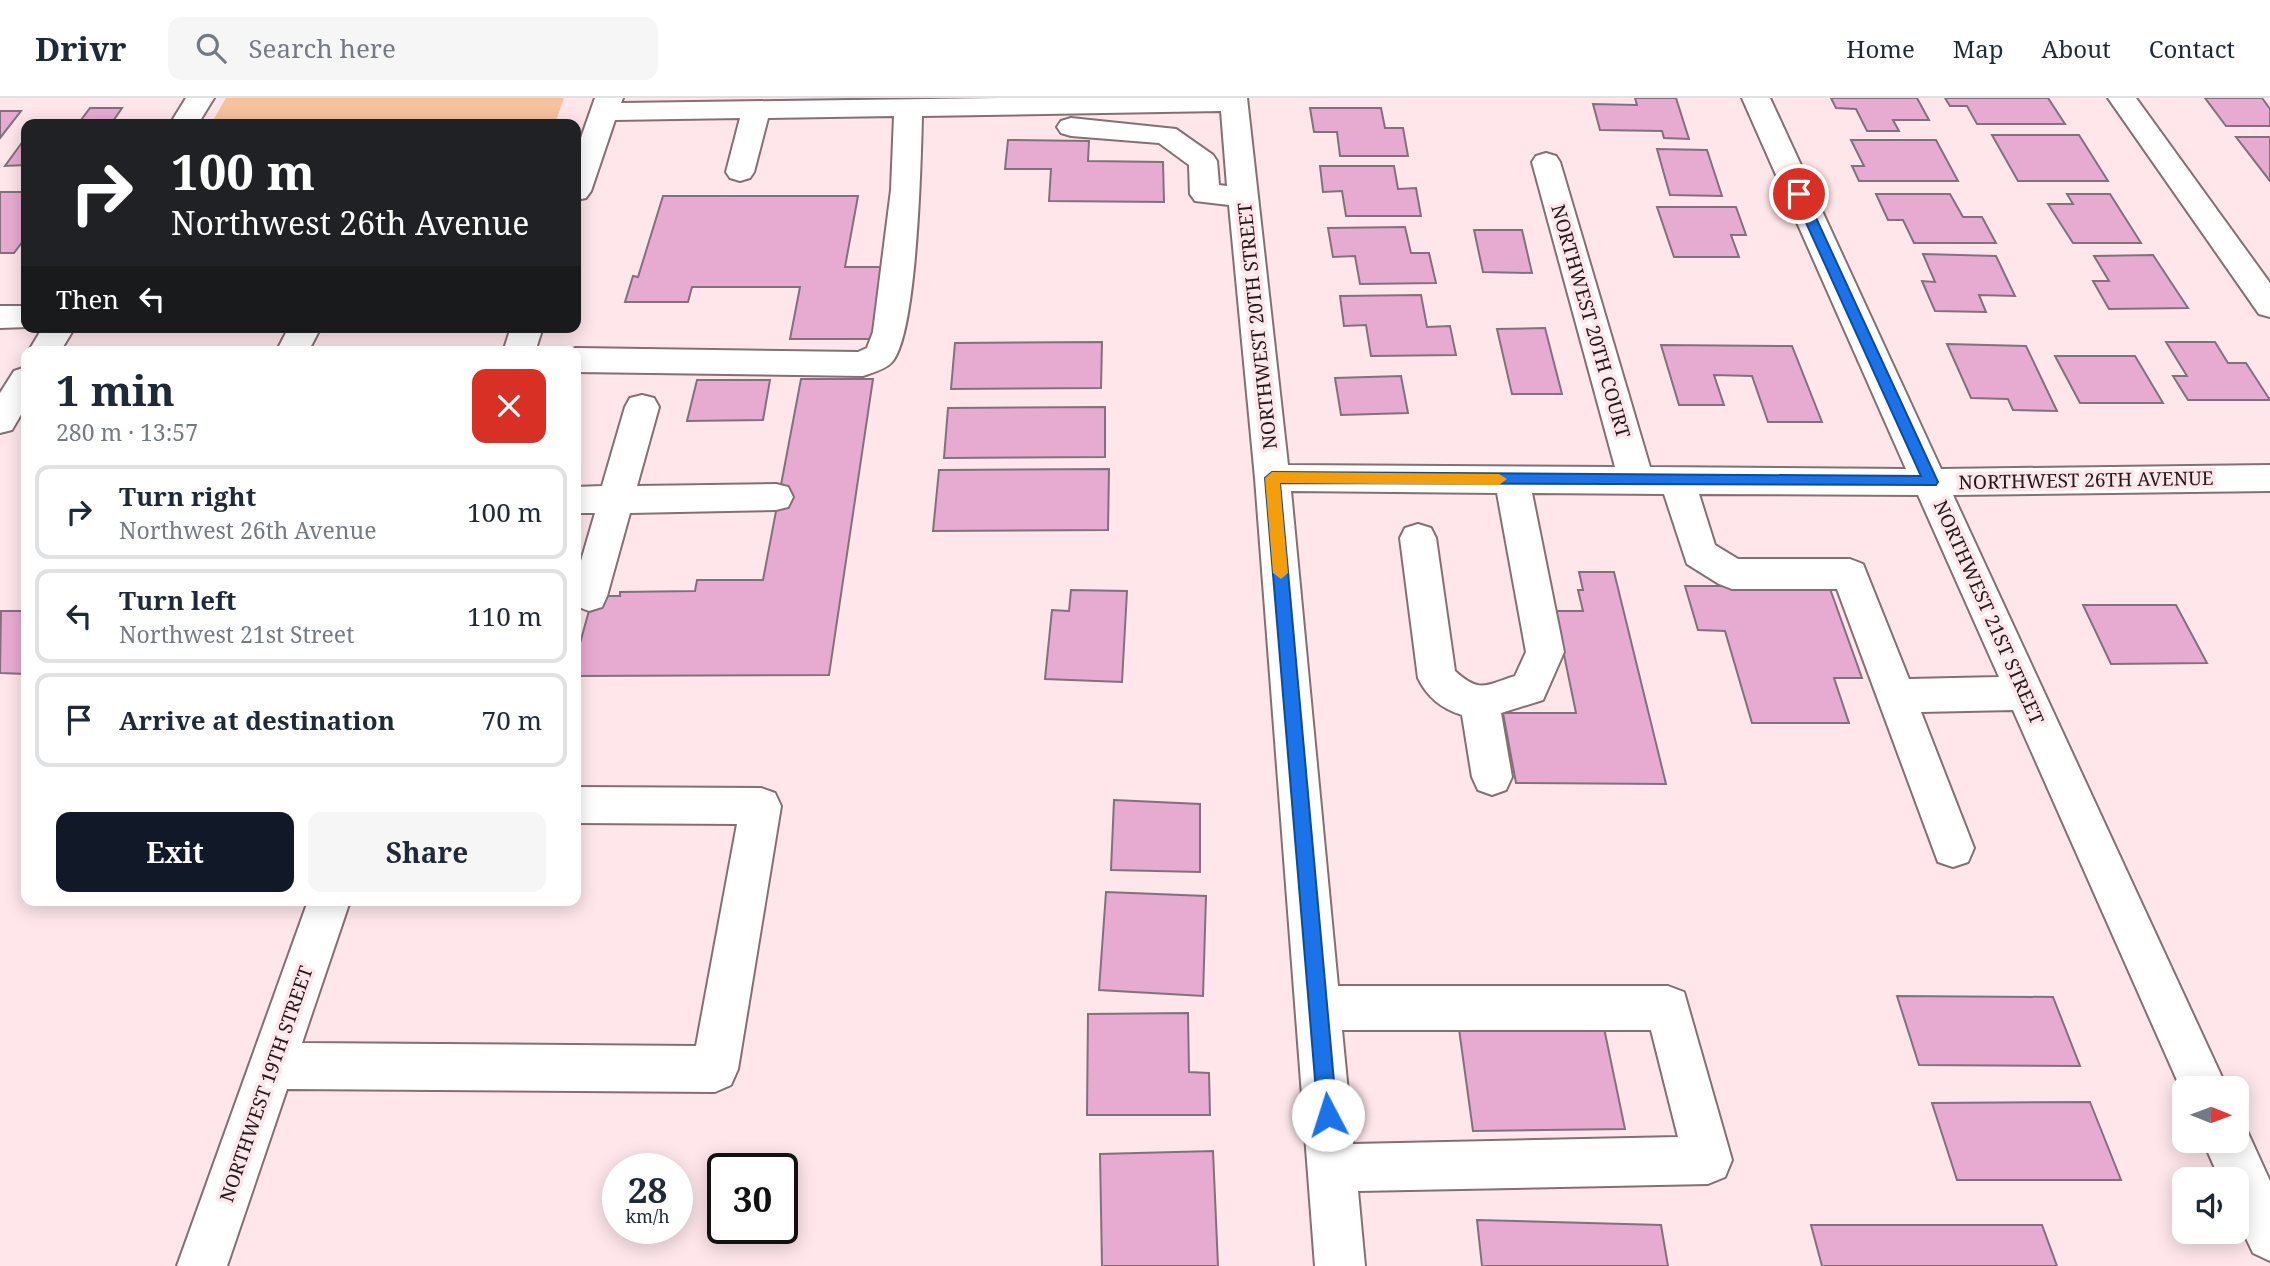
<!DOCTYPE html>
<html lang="en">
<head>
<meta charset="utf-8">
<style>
	body { margin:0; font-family:"Noto Serif",serif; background:#f6f6f7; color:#1f2937; height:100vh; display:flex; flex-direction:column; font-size:26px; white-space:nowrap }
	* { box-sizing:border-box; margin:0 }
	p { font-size:23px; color:#747a83 }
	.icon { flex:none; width:38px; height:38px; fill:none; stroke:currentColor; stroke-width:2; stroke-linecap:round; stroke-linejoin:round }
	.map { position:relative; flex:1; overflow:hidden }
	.details { position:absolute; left:21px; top:248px; width:560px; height:560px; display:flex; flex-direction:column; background:#fff; border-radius:14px; box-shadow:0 4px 18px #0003 }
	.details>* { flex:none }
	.hud { position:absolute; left:21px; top:21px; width:560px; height:214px; border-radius:14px; box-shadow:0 4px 18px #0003; background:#202124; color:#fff; overflow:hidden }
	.needle { width:46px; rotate:91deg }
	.tools { position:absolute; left:2172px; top:978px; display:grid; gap:14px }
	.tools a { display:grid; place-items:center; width:77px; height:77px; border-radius:14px; background:#fff; box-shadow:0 4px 18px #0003; font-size:35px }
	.speed { position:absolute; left:602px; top:1055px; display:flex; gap:14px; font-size:35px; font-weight:700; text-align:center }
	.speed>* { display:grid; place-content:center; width:91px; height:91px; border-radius:50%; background:#fff; box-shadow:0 4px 18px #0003; line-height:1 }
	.speed small { font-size:18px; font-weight:400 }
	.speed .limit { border:4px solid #111; border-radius:10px; background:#fff; color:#111 }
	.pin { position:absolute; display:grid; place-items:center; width:60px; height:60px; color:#fff; margin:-30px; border:4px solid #fff; border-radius:50%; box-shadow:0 2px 7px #0007 }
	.me { position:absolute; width:77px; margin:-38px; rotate:355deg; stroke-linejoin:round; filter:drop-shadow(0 0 5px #0008) }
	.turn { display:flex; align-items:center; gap:24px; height:147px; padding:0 35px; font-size:32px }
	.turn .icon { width:91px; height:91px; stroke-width:2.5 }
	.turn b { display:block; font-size:49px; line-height:60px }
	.then { display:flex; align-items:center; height:66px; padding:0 35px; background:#0003; gap:14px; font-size:26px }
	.round { display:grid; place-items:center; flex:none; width:74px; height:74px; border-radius:14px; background:#f6f6f7 }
	.summary { display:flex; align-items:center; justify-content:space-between; height:119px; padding:0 35px }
	h1 { font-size:42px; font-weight:700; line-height:52px }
	.button { display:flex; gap:14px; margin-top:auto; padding:14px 35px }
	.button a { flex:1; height:80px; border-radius:14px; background:#111827; color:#fff; font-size:28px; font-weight:700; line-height:80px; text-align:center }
	.button a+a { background:#f6f6f7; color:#1f2937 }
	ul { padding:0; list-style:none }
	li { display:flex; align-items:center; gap:21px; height:94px; margin:0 14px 10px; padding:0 21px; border:4px solid #e0e1e3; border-radius:14px }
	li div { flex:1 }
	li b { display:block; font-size:26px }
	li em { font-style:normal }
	header { display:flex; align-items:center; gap:42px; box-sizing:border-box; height:98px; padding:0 35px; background:#fff; border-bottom:2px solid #e0e1e3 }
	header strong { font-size:33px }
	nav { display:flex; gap:38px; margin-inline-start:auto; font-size:24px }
	.search { width:490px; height:63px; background:#f6f6f7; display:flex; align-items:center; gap:18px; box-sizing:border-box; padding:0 24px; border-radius:14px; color:#747a83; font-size:26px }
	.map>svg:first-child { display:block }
	.green { fill:#f7c29d }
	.building { fill:#e7abd1; stroke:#82717c; stroke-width:2 }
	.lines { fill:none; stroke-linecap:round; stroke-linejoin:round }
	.minor-casing { stroke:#846f73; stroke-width:4 }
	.minor { fill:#fff; fill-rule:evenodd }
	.route { fill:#1a73e8; stroke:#114b97; stroke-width:2 }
	.slow { fill:#f59e0b }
	.labels { text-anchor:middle; stroke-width:7; stroke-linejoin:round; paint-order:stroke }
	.street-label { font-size:19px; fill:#21191b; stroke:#fee6ea }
</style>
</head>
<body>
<header>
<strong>Drivr</strong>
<div class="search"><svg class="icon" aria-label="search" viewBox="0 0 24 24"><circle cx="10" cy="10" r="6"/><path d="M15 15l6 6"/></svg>Search here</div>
<nav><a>Home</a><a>Map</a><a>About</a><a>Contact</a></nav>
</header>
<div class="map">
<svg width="2270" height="1168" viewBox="0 0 2270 1168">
	<rect width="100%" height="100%" fill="#fee6ea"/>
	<!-- green -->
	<path class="green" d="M226 0H564L555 26H211Z"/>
	<!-- building -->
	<g class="building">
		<path d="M1635 0H1676L1689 41 1664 40 1662 33 1600 32 1593 6 1637 7Z"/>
		<path d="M1831 0H1917L1929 22H1893L1899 33H1867L1856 11 1836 10Z"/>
		<path d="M1945 0H2048L2065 26H1977L1967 8H1950Z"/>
		<path d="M2205 0H2262L2270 11V28H2226Z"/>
		<path d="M90 10H122L111 26H78Z"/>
		<path d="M1310 10H1381L1385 30H1403L1408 58H1340L1337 34H1314Z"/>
		<path d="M0 13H21L0 40Z"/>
		<path d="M1992 37H2079L2108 83H2018Z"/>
		<path d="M26 39V67L5 68Z"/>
		<path d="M2236 39H2270V83Z"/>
		<path d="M1008 42 1089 43 1088 63 1163 64 1164 104 1049 103 1051 71H1005Z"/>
		<path d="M1851 42H1936L1958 83H1859L1852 68H1864Z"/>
		<path d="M1657 51 1707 52 1722 98 1670 97Z"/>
		<path d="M1320 68H1394L1398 91 1416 90 1421 118H1346L1342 93 1323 94Z"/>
		<path d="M0 94H26V139L14 155H0Z"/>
		<path d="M1876 96H1950L1963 119H1982L1996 145H1914L1903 122H1888Z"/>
		<path d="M2067 96H2110L2141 145H2073L2048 106H2073Z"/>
		<path d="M663 98H858L845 169H887L876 241H790L800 189H692L688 204H625L633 178 638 179Z"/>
		<path d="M1657 109H1736L1746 137H1731L1739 159H1674Z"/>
		<path d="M1405 129 1411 155H1429L1436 185 1360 186 1355 158 1333 159 1328 130Z"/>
		<path d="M1474 132H1522L1532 175 1483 174Z"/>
		<path d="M1923 156 1996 158 2015 198 1979 197 1986 214 1935 213 1922 183 1935 184Z"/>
		<path d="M2153 157 2188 210 2109 211 2093 183H2109L2094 158Z"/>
		<path d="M1421 197 1427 229 1450 228 1456 257 1371 258 1366 227 1344 228 1340 198Z"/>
		<path d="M1545 230 1562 296H1512L1497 231Z"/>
		<path d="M1102 244 1101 290 951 291 955 245Z"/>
		<path d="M2166 244H2215L2228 265H2246L2270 302H2188L2173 278H2187Z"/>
		<path d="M1947 246 2026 248 2057 313 2013 312 2008 301 1971 300Z"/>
		<path d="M1661 247 1792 248 1822 324H1768L1752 278 1714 277 1724 307H1679Z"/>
		<path d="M2055 258H2135L2163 305H2080Z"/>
		<path d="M1401 278 1408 315 1341 317 1335 280Z"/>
		<path d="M801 281H873L829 577 576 578V560L593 498H620V494L695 493 697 482H763Z"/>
		<path d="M697 282H770L763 322 687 323Z"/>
		<path d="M1105 309V359L944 360 948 310Z"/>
		<path d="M1109 371 1108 432 933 433 939 372Z"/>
		<path d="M1579 474H1614L1666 686 1516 685 1503 615H1576L1555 513H1583L1578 492H1583Z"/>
		<path d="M1685 488H1829L1862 580H1834L1849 625H1752L1725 533 1698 532Z"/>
		<path d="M1071 492 1127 493 1122 584 1045 581 1052 512 1069 513Z"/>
		<path d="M2083 507H2176L2207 565 2111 566Z"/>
		<path d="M1 513H26V576L0 575Z"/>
		<path d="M1114 702 1200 706V774L1111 772Z"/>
		<path d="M1106 794 1206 798 1203 898 1099 892Z"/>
		<path d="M1897 898 2053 899 2080 968 1919 967Z"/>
		<path d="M1188 915 1189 974 1209 975 1210 1017H1087L1088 916Z"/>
		<path d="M1604 930 1625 1031 1473 1033 1459 931Z"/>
		<path d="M2090 1004 2121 1082H1957L1932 1005Z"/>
		<path d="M1213 1053 1218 1168H1102L1100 1056Z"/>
		<path d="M1477 1122 1661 1127 1668 1168H1482Z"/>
		<path d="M1811 1127H2042L2057 1168H1822Z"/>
	</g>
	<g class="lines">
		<!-- minor casing -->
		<g class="minor-casing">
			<g id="minor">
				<path d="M186 0H214L198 26H170Z"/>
				<path d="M595 0H623L621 5 1000 0H1247L1288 367 1615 369 1532 64 1536 58 1546 55 1556 58 1560 64 1650 369 1906 371 1742 0H1770L1941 371 2270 367V393L1953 397 2227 990H2184V998L2013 612 1921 614 1974 750 1968 764 1953 769 1938 764 1837 491H1732L1719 486 1687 466 1664 396 1532 395 1564 554 1543 602 1501 615 1512 679 1506 692 1492 697 1478 692 1472 679 1462 617C1442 611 1427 599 1418 580L1400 440 1405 430 1418 426 1431 430 1436 440 1455 573C1480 596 1486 587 1515 578L1526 554 1497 395 1291 393 1338 888H1668L1684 894 1732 1062 1725 1079 1708 1086 1358 1093 1365 1168H1315L1255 380 1229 107 1195 103 1190 96 1189 67 1159 45 1071 38 1061 35 1057 29 1061 23 1071 20 1176 31 1213 57 1217 63 1219 87 1227 88 1221 13 922 18C921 61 917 236 892 264 886 271 872 275 863 278L576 274V254H565L576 250 858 254 867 250 873 234 891 92 894 18 768 20 754 74 750 80 740 83 730 80 726 74 740 20 615 22 591 93 586 100 576 102V54ZM1699 396 1918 397 1999 579 1909 581 1863 466 1850 461H1738L1715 447ZM1342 932H1651L1678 1039 1353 1046Z"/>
				<path d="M2108 0H2136L2270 185V219L2259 216Z"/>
				<path d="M0 208H26V229H28L0 230Z"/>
				<path d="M43 229H75L60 254H28Z"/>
				<path d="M289 229H321L308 254H276Z"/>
				<path d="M511 229H543L535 254H503Z"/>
				<path d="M26 269V308L12 332 0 335V295L14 273Z"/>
				<path d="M642 297 654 300 659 309 637 388 776 386 788 389 793 399 788 409 776 412 630 415 607 498 602 509 589 513 576 508V480L595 415H576V389L602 388 625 309 630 300Z"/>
				<path d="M576 689 761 690 775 695 781 708 738 971 731 987 715 994 287 991 227 1168H177L308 803H350L302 945 696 948 737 726 576 725Z"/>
				<path d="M2236 1023 2244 1026 2270 1083V1163L2253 1155 2236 1119V1082H2220L2203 1043H2236Z"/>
			</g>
		</g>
		<!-- minor -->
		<use href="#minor" class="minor"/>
	</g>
	<!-- route -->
	<path class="route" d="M1799 92 1805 96 1938 384 1936 387 1280 385 1337 1017 1334 1024 1328 1026 1321 1024 1318 1017 1265 380 1272 374 1921 378 1793 96Z"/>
	<!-- slow -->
	<path class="slow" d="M1272 374 1499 376 1507 381 1499 387 1280 385 1288 475 1281 481 1273 475 1265 380Z"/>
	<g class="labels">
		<!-- street labels -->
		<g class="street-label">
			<text transform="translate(1591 223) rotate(74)" y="7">NORTHWEST 20TH COURT</text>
			<text transform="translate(1257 228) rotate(-96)" y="7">NORTHWEST 20TH STREET</text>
			<text transform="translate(2086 382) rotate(-1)" y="7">NORTHWEST 26TH AVENUE</text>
			<text transform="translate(1989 514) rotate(66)" y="7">NORTHWEST 21ST STREET</text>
			<text transform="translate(266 986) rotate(-71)" y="7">NORTHWEST 19TH STREET</text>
		</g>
	</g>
</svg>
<div class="tools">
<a><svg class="needle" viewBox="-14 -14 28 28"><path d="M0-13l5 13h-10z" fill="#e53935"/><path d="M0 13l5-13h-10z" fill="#747a83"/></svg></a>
<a><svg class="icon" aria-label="sound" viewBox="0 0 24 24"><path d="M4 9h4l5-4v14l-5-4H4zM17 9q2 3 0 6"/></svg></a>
</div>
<div class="speed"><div>28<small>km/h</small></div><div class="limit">30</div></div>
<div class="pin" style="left:1799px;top:96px;background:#d93025"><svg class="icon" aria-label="arrive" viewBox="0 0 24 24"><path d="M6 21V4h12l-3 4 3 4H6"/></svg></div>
<svg class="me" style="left:1328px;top:1017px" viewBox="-20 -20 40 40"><circle r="19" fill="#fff"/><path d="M0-13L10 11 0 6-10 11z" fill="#1a73e8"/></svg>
<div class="hud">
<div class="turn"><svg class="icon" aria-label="right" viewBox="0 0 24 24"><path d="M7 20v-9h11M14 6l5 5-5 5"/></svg><div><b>100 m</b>Northwest 26th Avenue</div></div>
<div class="then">Then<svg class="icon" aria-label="left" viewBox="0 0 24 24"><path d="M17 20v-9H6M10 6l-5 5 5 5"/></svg></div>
</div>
<section class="details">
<div class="summary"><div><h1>1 min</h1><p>280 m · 13:57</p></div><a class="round" style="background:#d93025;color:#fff"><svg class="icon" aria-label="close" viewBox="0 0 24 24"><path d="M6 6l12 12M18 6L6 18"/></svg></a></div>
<ul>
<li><svg class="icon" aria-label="right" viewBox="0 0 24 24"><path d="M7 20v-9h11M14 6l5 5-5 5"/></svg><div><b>Turn right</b><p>Northwest 26th Avenue</p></div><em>100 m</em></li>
<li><svg class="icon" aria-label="left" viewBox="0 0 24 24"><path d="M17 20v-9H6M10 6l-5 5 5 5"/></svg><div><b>Turn left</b><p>Northwest 21st Street</p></div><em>110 m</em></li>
<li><svg class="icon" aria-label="arrive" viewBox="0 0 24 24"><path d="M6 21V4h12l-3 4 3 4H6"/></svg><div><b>Arrive at destination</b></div><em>70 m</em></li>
</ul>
<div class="button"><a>Exit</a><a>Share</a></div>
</section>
</div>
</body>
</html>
